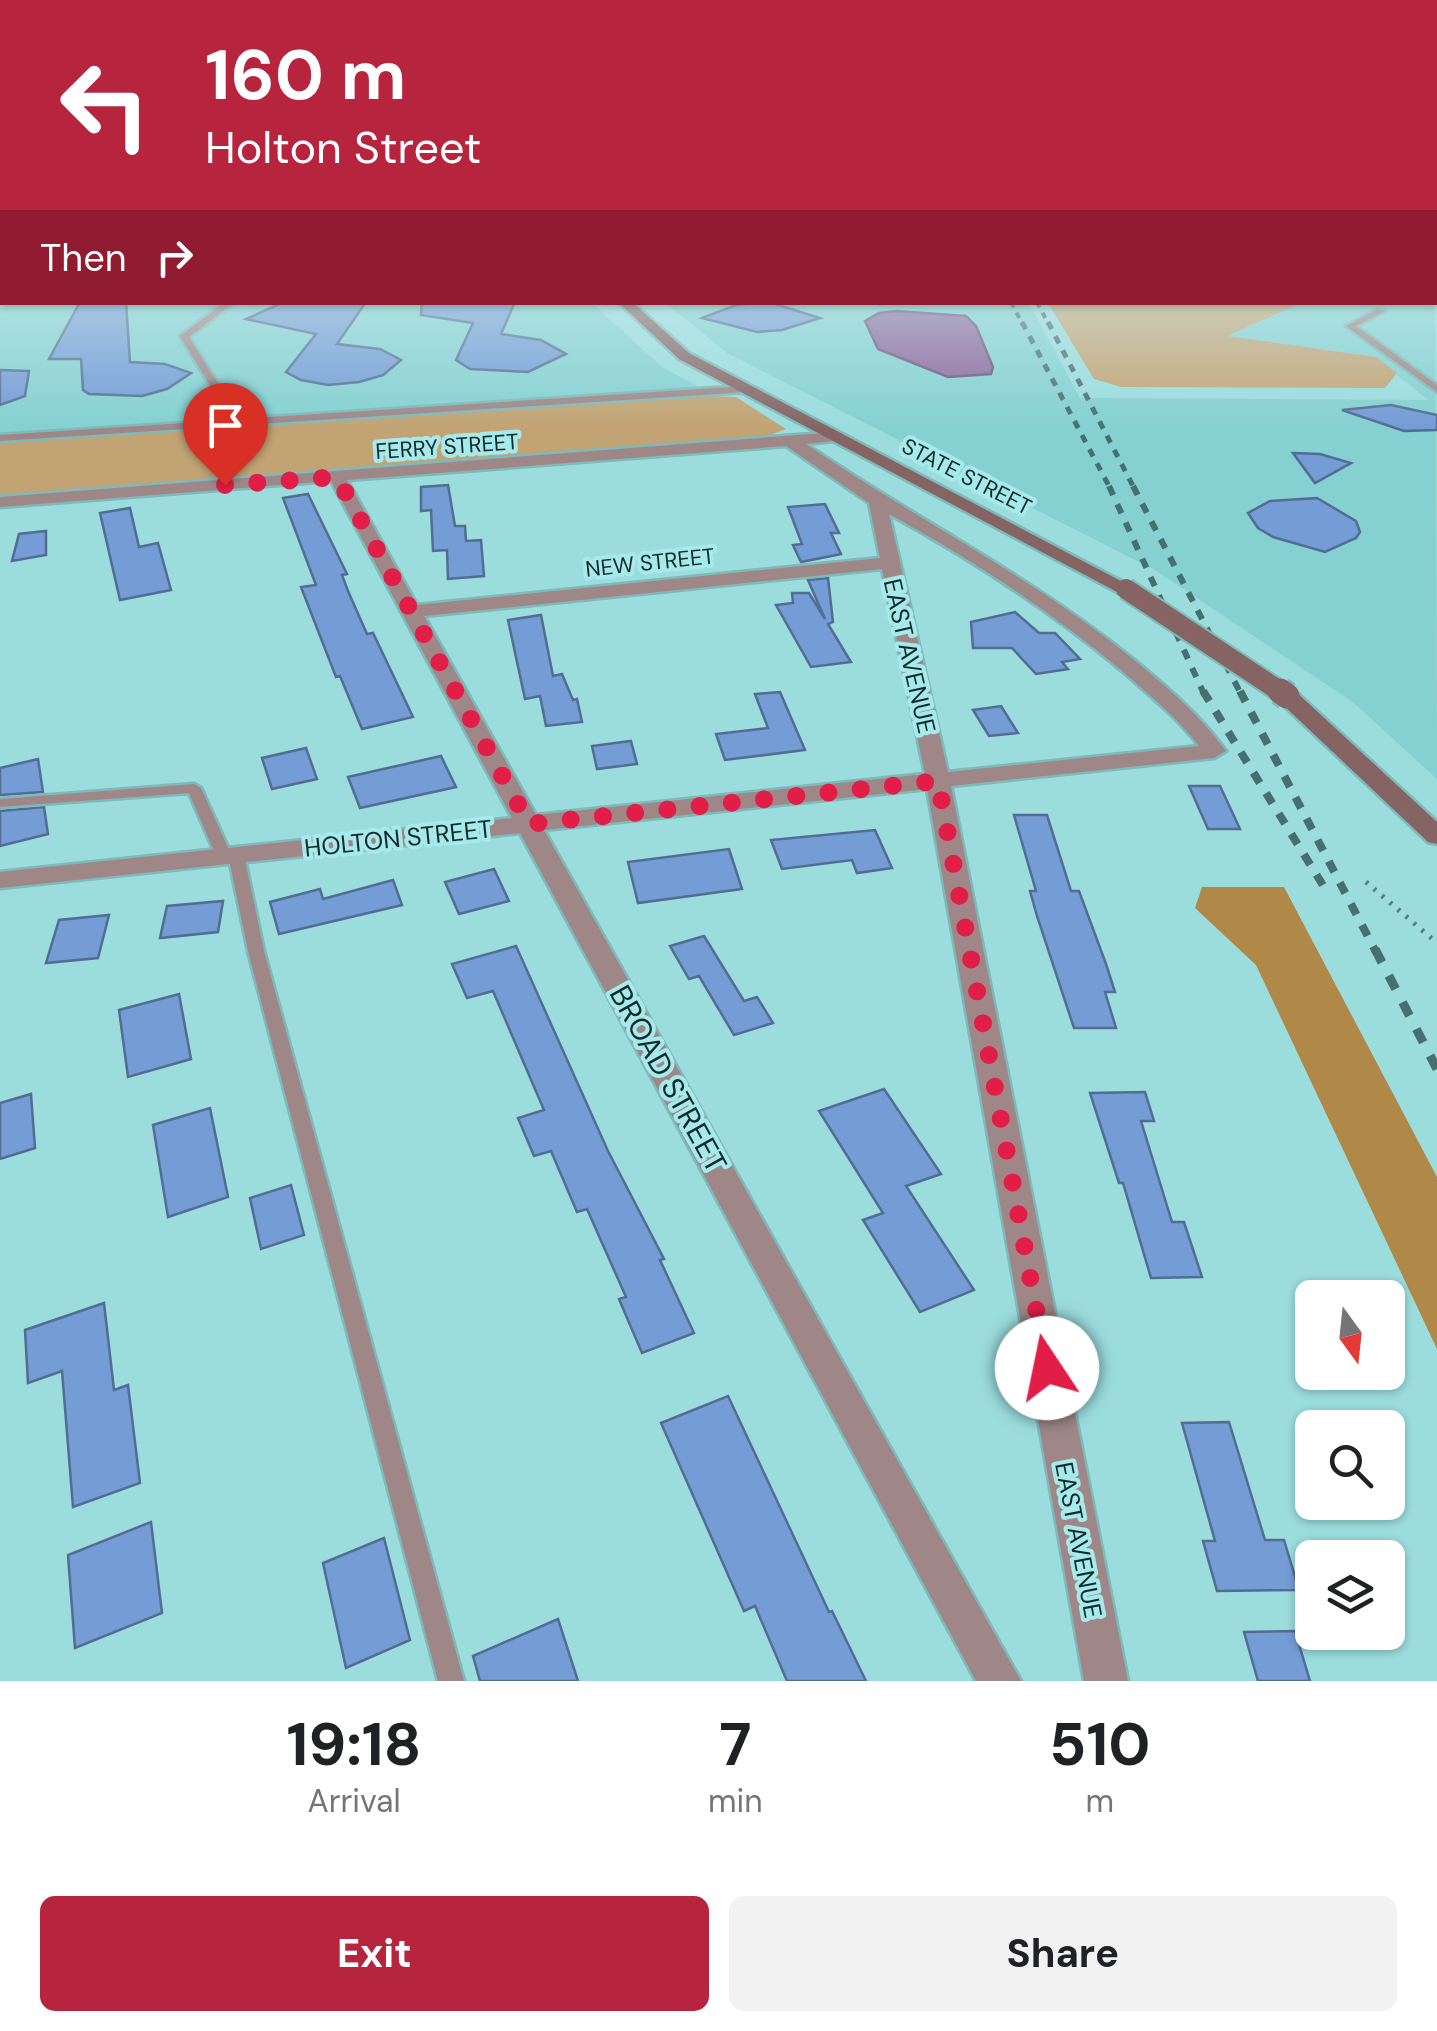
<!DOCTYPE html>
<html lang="en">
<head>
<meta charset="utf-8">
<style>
	body { margin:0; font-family:"DM Sans",sans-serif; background:#f2f2f2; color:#202124; height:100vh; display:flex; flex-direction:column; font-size:38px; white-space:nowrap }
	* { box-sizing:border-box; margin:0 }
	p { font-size:32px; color:#757577 }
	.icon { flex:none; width:55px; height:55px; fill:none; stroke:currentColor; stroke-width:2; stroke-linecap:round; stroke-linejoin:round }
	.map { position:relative; height:1681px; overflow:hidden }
	.side { display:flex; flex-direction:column; background:#fff; flex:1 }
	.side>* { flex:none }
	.hud { position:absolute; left:0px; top:0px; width:1438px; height:305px; box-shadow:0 2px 8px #0004; background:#b6243e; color:#fff; overflow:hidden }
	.needle { width:65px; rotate:165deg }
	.tools { position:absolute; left:1295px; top:1280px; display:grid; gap:20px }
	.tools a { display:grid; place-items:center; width:110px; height:110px; border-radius:15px; background:#fff; box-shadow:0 2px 8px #0004; font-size:50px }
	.pin { position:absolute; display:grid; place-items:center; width:85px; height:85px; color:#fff; margin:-102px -42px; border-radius:50% 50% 50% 0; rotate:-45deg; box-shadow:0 0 10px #0007 }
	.pin .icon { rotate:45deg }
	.me { position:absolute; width:110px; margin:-55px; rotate:349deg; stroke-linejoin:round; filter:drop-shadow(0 0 8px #0008) }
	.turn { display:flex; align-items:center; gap:35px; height:210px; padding:0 40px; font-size:45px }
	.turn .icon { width:130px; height:130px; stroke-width:2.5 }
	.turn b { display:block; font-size:70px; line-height:85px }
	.then { display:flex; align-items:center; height:95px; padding:0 40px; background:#0003; gap:20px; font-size:38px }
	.eta { display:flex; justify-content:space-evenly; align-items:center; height:170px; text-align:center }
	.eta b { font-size:60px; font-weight:700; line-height:70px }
	.cta { display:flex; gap:20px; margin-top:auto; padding:20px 40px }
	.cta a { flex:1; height:115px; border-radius:15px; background:#b6243e; color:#fff; font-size:40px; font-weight:700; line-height:115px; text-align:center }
	.cta a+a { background:#f2f2f2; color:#202124 }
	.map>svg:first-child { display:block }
	.built { fill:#85d0d1 }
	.green { fill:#c2a374 }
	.forest { fill:#b08848 }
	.water { fill:#8d649b; stroke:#68537a; stroke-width:2.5 }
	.building { fill:#749cd5; stroke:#536d92; stroke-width:2.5 }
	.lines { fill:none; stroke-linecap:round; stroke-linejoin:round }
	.lane-casing { stroke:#7fb9ba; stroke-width:5 }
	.street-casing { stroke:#7fb9ba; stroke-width:5 }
	.secondary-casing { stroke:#7fb9ba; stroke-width:5 }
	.path { stroke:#527e7f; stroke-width:5; stroke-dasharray:2.5 8; stroke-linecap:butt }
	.lane { fill:#9f8687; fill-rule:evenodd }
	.street { fill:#9f8687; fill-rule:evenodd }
	.secondary { fill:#866464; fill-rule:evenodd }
	.rail-far4 { stroke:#456f70; stroke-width:4; stroke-dasharray:6 6; stroke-linecap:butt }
	.rail-far3 { stroke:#456f70; stroke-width:5; stroke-dasharray:8 8; stroke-linecap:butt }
	.rail-far2 { stroke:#456f70; stroke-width:6; stroke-dasharray:10 10; stroke-linecap:butt }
	.rail-far1 { stroke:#456f70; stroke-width:8; stroke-dasharray:12 12; stroke-linecap:butt }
	.rail { stroke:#456f70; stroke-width:9; stroke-dasharray:15 15; stroke-linecap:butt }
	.secondary-bridge-far1-casing { stroke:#7fb9ba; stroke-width:24; stroke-linecap:butt }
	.secondary-bridge-casing { stroke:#7fb9ba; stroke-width:30; stroke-linecap:butt }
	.secondary-bridge-far1 { stroke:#866464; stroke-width:20 }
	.secondary-bridge { stroke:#866464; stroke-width:25 }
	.route { stroke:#e11d48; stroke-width:18; stroke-dasharray:0 32.4 }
	.labels { text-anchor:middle; stroke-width:8; stroke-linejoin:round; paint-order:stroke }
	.far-street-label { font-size:22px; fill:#102b2c; stroke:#a7eaeb }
	.street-label { font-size:25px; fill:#102b2c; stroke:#a7eaeb }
	.near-street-label { font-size:30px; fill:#102b2c; stroke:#a7eaeb }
</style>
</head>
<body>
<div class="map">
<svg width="1437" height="1681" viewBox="0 0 1437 1681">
	<rect width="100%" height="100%" fill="#9bdcdd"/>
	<!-- built -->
	<g class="built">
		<path d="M0 193 2 302 592 303 662 367 701 388 0 439Z"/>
		<path d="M1435 224 1437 779 1354 703 1155 570 727 353 666 303H1029L1080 398 1428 400 1375 357 1225 336 1301 303 1435 302Z"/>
	</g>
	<!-- green -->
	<g class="green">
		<path d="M1048 303H1301L1227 336 1376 357 1397 373 1385 388 1121 387 1094 379Z"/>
		<path d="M713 396 736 397 786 429 762 438 0 495V443Z"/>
	</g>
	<!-- forest -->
	<path class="forest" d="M1202 887H1284L1437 1177V1349L1256 965 1195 908Z"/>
	<!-- water -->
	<path class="water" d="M896 311 966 316 976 326 993 367 991 374 948 377 878 349 865 321 879 313Z"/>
	<!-- building -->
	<g class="building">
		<path d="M80 302H126L130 362 165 364 191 373 167 389 142 396 89 394 83 390 81 359H49Z"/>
		<path d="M284 302H366L337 344 380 349 401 360 383 375 359 382 328 385 301 380 286 372 316 334 246 319Z"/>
		<path d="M422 302H515L501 334 541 340 566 354 528 372 470 369 456 360 473 323 421 315Z"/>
		<path d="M769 302 820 318 782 330 757 332 702 318 736 305Z"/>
		<path d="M0 370 29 371 25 396 0 405Z"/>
		<path d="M1391 405 1437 415V430L1404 431 1342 410Z"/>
		<path d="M1293 453 1320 454 1351 463 1315 483Z"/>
		<path d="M448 485 455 526H465L466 541 481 540 484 576 448 579 447 550 433 551 431 510 421 511V487Z"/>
		<path d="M308 494 347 574 342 575 348 591 367 634 373 633 413 717 362 729 340 676 336 677 301 587 316 585 283 498Z"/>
		<path d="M1317 498 1356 521 1360 532 1356 538 1325 552 1273 537 1258 528 1248 513 1270 501Z"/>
		<path d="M825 504 839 533H831L841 554 801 562 793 545 802 544 788 507Z"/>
		<path d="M130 508 139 547 158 543 171 590 120 600 100 513Z"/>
		<path d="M46 531V555L12 561 19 534Z"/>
		<path d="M828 578 833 622 828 624 851 662 811 667 776 605 793 603 792 593H809L825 619 808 580Z"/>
		<path d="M1015 612 1039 633H1055L1080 659 1062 662 1068 669 1036 674 1012 648H973L971 622Z"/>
		<path d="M541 615 553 676 562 674 573 700 577 699 582 722 546 726 540 696 525 699 508 620Z"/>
		<path d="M780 692 805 750 725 760 716 734 768 728 755 694Z"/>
		<path d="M1001 706 1018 733 989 736 973 710Z"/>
		<path d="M631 741 637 764 597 769 592 746Z"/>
		<path d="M306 748 317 779 272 789 262 758Z"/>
		<path d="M441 756 456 787 360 808 348 777Z"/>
		<path d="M38 759 43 792 0 795V768Z"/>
		<path d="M1189 786H1220L1240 829H1208Z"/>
		<path d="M44 807 48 834 0 846V811Z"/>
		<path d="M1014 815H1047L1071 891H1079L1106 964 1115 992H1105L1116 1028H1074L1037 916 1030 891H1036Z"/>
		<path d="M875 830 892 868 857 873 852 860 782 869 771 840Z"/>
		<path d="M729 849 742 889 638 903 628 862Z"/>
		<path d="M494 869 509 901 459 914 445 882Z"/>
		<path d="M393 880 402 905 279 934 270 902 320 889 323 899Z"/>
		<path d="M223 901 218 932 160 938 167 906Z"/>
		<path d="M109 915 98 958 46 963 59 920Z"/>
		<path d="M704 936 744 1001 757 997 773 1023 734 1035 699 976 689 979 670 946Z"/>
		<path d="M516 946 608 1151 664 1259 660 1260 694 1333 642 1353 619 1299 626 1297 587 1209 577 1212 551 1151 534 1156 518 1118 544 1110 493 991 467 998 452 964Z"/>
		<path d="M179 994 191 1059 128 1077 119 1010Z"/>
		<path d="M884 1089 941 1174 906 1186 974 1290 920 1312 863 1220 883 1213 819 1111Z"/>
		<path d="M1145 1092 1154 1121H1141L1172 1222H1184L1202 1277 1151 1278 1123 1183H1119L1090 1093Z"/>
		<path d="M31 1094 35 1148 0 1159V1103Z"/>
		<path d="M210 1108 228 1197 168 1217 153 1125Z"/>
		<path d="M291 1185 304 1235 261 1249 250 1198Z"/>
		<path d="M104 1303 114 1390 128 1385 140 1483 73 1507 62 1371 28 1383 25 1330Z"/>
		<path d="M728 1396 829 1612 832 1611 866 1681H787L755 1606 744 1611 661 1423Z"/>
		<path d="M1229 1422 1265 1540H1284L1299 1590 1217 1591 1203 1541H1215L1182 1423Z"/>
		<path d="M151 1522 162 1613 75 1648 68 1555Z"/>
		<path d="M384 1538 410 1640 346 1668 323 1563Z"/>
		<path d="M558 1619 578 1681H480L473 1656Z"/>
		<path d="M1295 1631 1310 1681H1258L1244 1632Z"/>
	</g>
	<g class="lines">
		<!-- lane casing -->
		<g class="lane-casing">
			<g id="lane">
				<rect x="0" y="194" width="2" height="4"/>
				<rect x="0" y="247" width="2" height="4"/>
				<rect x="0" y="285" width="2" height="4"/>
				<path d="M225 302H235L189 337 240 419 746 386 751 389 746 392 0 441V435L231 420 180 336Z"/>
				<path d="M1378 309 1385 311 1356 326 1437 385V392L1346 326Z"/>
				<path d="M194 784 201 788 230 852 236 850 244 855 264 951 464 1681H438L248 951 229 859H219L216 856 189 793 0 807V799Z"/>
			</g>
		</g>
		<!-- street casing -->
		<g class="street-casing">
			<path id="street" d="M837 432 843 434V440L806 444C914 518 1031 576 1133 659 1167 687 1200 715 1226 751L1214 758 951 786 1128 1681H1084L927 789 544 830 1021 1681H976L520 833 0 888V872L512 818 331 481 0 507V497ZM786 446 869 503 880 558 417 605 347 480ZM889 514C971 559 1049 610 1121 670 1148 694 1177 717 1199 746L948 772ZM882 569 925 774 536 815 424 616Z"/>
		</g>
		<!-- secondary casing -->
		<g class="secondary-casing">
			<g id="secondary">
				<path d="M618 302H632L689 353 1136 589 1133 593H1119L679 359Z"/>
				<path d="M1287 689 1295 691 1437 822V844L1428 842 1279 701 1276 696Z"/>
			</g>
		</g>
		<!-- path -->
		<path class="path" d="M1366 882 1437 943"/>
		<!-- lane -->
		<use href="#lane" class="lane"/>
		<!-- street -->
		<use href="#street" class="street"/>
		<!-- secondary -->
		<use href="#secondary" class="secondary"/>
		<!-- rail-far4 -->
		<g class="rail-far4">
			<path d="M1011 302 1023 325"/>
			<path d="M1037 302 1049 325"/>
		</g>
		<!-- rail-far3 -->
		<g class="rail-far3">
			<path d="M1022 322 1110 488"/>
			<path d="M1048 322 1134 488"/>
		</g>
		<!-- rail-far2 -->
		<g class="rail-far2">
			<path d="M1109 486 1204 694"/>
			<path d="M1133 486 1241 694"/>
		</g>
		<!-- rail-far1 -->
		<g class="rail-far1">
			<path d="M1203 691 1329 895"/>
			<path d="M1240 691 1376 952"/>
		</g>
		<!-- rail -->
		<path class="rail" d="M1375 949 1437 1069"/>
		<!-- secondary-bridge-far1 casing -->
		<g class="secondary-bridge-far1-casing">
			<path id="secondary-bridge-far1" d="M1126 589 1284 694"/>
		</g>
		<!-- secondary-bridge casing -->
		<g class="secondary-bridge-casing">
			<path id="secondary-bridge" d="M1280 691 1287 696"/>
		</g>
		<!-- secondary-bridge-far1 -->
		<use href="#secondary-bridge-far1" class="secondary-bridge-far1"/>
		<!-- secondary-bridge -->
		<use href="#secondary-bridge" class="secondary-bridge"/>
	</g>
	<!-- sky -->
	<linearGradient id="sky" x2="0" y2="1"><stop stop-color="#8394c9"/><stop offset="0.45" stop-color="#d2eff0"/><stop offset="1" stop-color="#d2eff0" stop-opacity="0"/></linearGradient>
	<rect width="1437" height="429" fill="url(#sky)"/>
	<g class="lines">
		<!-- route -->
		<path class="route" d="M225 485 337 477 529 824 938 781 1047 1368"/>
	</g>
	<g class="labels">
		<!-- far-street labels -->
		<g class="far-street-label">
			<text transform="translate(447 446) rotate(-4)" y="8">FERRY STREET</text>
			<text transform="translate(967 476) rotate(27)" y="8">STATE STREET</text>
			<text transform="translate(650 562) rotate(-6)" y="8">NEW STREET</text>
		</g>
		<!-- street labels -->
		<g class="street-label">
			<text transform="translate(910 656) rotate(77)" y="9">EAST AVENUE</text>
			<text transform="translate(398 838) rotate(-6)" y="9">HOLTON STREET</text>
			<text transform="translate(1079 1540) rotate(79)" y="9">EAST AVENUE</text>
		</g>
		<!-- near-street labels -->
		<g class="near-street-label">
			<text transform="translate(668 1079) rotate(61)" y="10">BROAD STREET</text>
		</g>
	</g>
</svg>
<div class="tools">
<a><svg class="needle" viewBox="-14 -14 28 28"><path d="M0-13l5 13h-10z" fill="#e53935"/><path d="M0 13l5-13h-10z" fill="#757577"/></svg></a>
<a><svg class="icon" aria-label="search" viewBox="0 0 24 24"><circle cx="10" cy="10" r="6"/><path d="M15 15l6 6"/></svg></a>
<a><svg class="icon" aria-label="layers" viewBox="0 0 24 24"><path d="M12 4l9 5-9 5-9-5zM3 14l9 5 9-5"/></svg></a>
</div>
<div class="pin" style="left:225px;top:485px;background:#d93025"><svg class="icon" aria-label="arrive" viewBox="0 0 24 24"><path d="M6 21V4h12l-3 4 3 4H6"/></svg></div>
<svg class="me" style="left:1047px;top:1368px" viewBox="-20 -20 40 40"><circle r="19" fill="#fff"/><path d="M0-13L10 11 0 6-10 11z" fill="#e11d48"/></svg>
<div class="hud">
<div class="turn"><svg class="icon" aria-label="left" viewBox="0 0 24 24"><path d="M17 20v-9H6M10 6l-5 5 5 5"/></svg><div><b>160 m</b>Holton Street</div></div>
<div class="then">Then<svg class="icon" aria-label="right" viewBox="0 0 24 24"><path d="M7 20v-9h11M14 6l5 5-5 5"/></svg></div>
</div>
</div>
<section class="side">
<div class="eta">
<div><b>19:18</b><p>Arrival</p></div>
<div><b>7</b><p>min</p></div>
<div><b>510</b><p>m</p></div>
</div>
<div class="cta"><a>Exit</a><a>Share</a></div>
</section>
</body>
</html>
